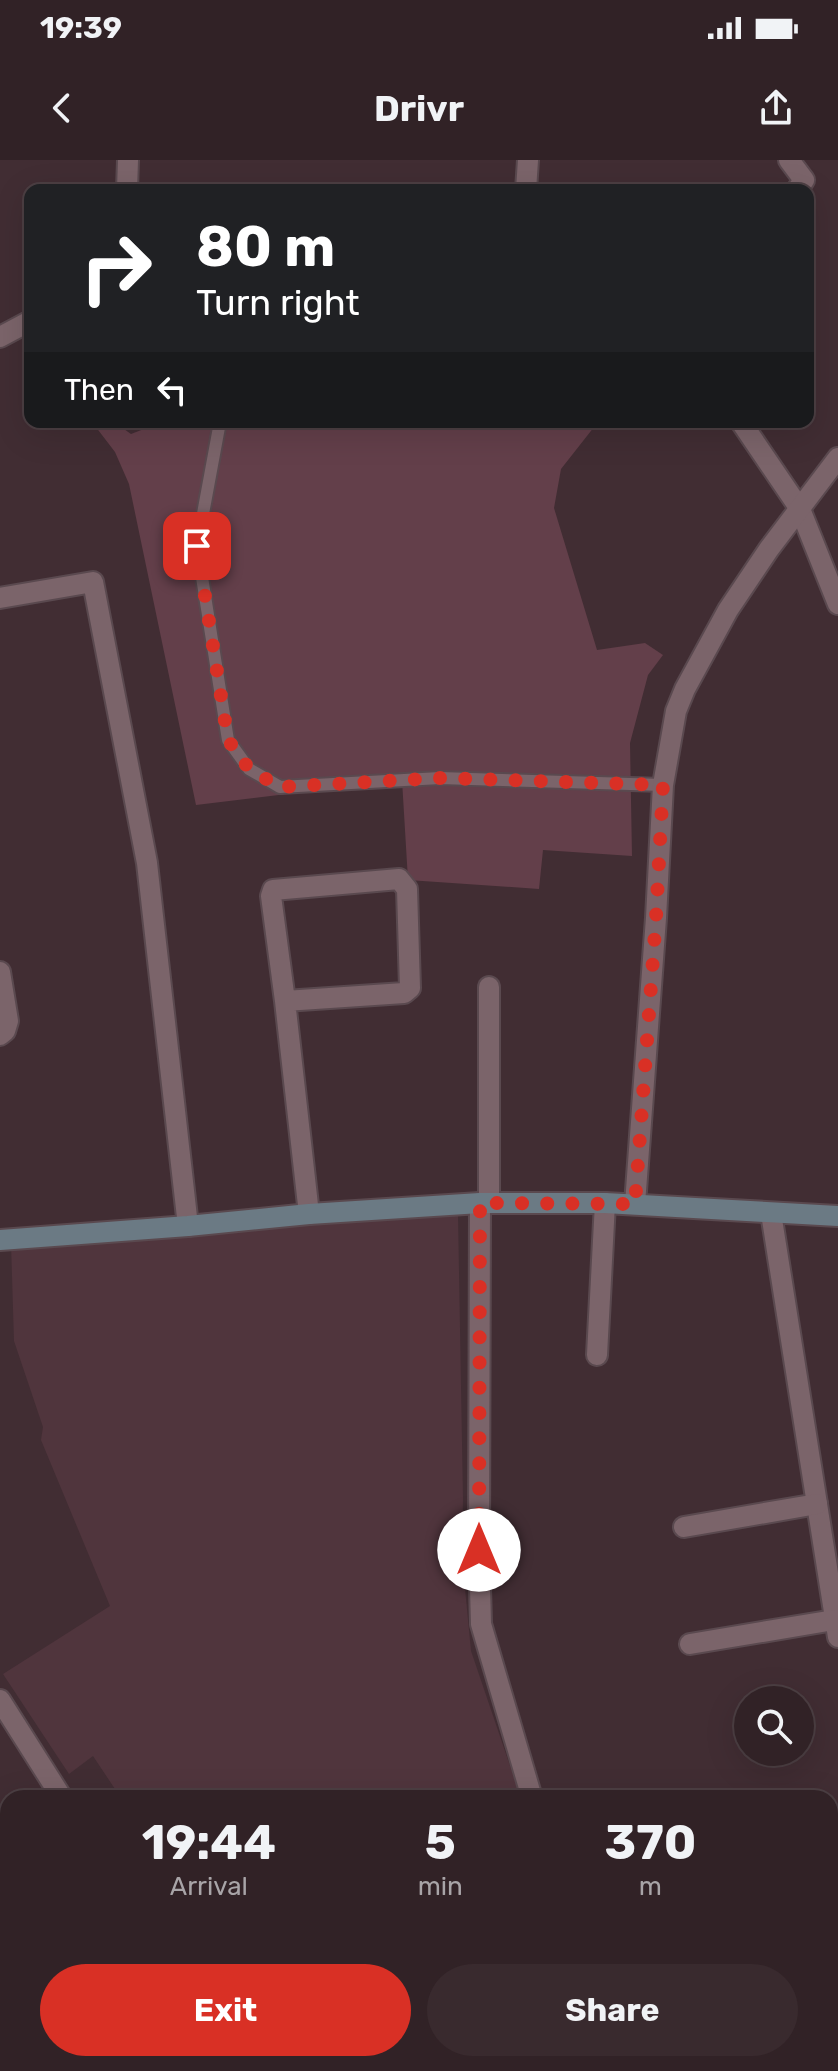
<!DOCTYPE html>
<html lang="en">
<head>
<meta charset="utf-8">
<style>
	body { margin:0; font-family:Rubik,sans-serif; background:#392a2e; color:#f1f3f6; height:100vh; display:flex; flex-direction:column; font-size:30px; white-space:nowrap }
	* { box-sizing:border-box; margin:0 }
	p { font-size:26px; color:#a8a4a7 }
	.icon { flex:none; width:44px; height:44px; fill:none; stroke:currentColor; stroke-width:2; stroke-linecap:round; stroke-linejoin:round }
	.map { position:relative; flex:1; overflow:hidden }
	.panel { position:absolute; left:0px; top:1630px; width:838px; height:282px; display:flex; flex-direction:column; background:#312226; border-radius:24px 24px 0 0; box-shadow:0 8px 32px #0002,0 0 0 2px #4c3f43 }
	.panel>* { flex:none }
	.banner { position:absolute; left:24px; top:24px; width:790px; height:244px; border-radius:16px; box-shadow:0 8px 32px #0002,0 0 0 2px #4c3f43; background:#202124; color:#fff; overflow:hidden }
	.tools { position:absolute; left:734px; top:1526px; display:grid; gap:16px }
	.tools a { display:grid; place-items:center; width:80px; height:80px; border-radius:50%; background:#312226; box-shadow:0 8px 32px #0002,0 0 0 2px #4c3f43; font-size:40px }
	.pin { position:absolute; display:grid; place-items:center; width:68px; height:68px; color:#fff; margin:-34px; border-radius:16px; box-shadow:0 4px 12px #0006 }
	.me { position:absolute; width:88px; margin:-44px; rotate:0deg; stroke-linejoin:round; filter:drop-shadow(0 0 6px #0008) }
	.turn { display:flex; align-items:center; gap:28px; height:168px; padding:0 40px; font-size:36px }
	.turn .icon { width:104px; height:104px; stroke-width:2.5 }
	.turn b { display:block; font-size:56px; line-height:68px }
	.then { display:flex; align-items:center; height:76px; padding:0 40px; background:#0003; gap:16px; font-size:30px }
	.eta { display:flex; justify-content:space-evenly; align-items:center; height:136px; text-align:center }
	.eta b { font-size:48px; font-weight:700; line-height:56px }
	.button { display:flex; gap:16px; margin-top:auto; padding:16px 40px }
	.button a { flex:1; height:92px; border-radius:48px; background:#d93025; color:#fff; font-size:32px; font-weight:700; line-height:92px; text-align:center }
	.button a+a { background:#392a2e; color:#f1f3f6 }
	.status { display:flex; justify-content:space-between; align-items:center; height:56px; padding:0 40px; background:#312226; direction:ltr }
	.status svg { height:22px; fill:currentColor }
	header { display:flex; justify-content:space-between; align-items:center; height:104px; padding:0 40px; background:#312226; font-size:36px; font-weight:700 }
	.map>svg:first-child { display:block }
	.built { fill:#50353d }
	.green { fill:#633f4a }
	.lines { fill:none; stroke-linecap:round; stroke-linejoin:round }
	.lane-casing { stroke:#5a494f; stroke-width:16 }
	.street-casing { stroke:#5a494f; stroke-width:24 }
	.secondary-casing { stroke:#5a494f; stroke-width:24 }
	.lane { stroke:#7b646a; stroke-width:12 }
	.street { stroke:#7b646a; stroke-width:20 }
	.secondary { stroke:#6b7a84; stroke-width:20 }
	.route { stroke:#d93025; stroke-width:14; stroke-dasharray:0 25.2 }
</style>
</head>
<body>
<div class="status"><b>19:39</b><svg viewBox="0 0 49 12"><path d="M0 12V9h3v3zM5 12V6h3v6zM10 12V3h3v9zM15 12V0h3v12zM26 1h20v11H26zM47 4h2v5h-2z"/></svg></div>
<header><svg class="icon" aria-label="back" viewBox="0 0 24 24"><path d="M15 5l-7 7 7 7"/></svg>Drivr<svg class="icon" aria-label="share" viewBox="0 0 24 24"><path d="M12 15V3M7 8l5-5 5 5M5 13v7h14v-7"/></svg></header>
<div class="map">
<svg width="838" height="1911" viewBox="0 0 838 1911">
	<rect width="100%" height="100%" fill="#412d33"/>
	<!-- built -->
	<path class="built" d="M448 1046 458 1055 463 1339 462 1397 471 1491 521 1638H121L93 1596 69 1614 3 1514 110 1446 41 1280 43 1267 14 1181 11 1083Z"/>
	<!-- green -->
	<path class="green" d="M92 262H114L131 274 162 262H598L561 309 554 348 597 490 645 483 663 495 648 515 630 583 632 696 543 690 539 729 408 720 402 620 196 645 129 324 115 292Z"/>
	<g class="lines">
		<!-- lane casing -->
		<g class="lane-casing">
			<path id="lane" d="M220 262 197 386 228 580 249 609 280 627 440 618 663 625"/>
		</g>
		<!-- street casing -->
		<g class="street-casing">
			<g id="street">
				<path d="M789 0 804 20 797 30"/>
				<path d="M127 30 128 0"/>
				<path d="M526 30 528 0"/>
				<path d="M0 177 30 161"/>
				<path d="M741 262 800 349 838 444"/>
				<path d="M0 438 93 422 147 703 188 1066"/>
				<path d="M0 812 8 861 5 871 0 875"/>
				<path d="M489 827V1043"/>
				<path d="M285 841 404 833 410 828 407 729 399 719 273 730 271 736 285 841 309 1054"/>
				<path d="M480 1043 479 1390 481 1464 532 1638"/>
				<path d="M635 1044 656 758 663 625 676 551 685 529 728 450 769 389 838 298"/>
				<path d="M771 1053 838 1477"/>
				<path d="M597 1195 605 1043"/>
				<path d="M684 1367 817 1344"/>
				<path d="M690 1484 834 1460"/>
				<path d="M0 1540 62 1638"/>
				<path d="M0 1829 8 1844"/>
				<path d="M44 1904 49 1911"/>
				<path d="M248 1904 254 1911"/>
				<path d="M483 1904 486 1911"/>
				<path d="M651 1904 655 1911"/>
				<path d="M538 1911 548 1904"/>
			</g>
		</g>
		<!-- secondary casing -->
		<g class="secondary-casing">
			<g id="secondary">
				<path d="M0 1080 188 1066 309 1054 480 1043H605L838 1056"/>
				<path d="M0 1707 8 1700"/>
			</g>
		</g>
		<!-- lane -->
		<use href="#lane" class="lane"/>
		<!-- street -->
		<use href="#street" class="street"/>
		<!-- secondary -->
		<use href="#secondary" class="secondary"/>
	</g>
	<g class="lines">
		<!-- route -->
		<path class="route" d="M197 386 228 580 249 609 280 627 440 618 663 625 656 758 635 1044 480 1043 479 1390"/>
	</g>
</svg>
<div class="tools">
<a><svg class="icon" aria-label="search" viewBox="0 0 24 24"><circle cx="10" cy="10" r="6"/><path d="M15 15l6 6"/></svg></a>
</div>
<div class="pin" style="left:197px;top:386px;background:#d93025"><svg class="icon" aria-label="arrive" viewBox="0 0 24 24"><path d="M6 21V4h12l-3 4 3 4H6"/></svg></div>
<svg class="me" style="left:479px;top:1390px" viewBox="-20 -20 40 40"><circle r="19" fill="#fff"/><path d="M0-13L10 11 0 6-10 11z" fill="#d93025"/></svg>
<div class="banner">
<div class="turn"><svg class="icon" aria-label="right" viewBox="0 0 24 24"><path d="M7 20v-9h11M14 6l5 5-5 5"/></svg><div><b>80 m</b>Turn right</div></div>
<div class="then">Then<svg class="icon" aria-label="left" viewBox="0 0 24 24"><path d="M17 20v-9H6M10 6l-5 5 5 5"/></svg></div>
</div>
<section class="panel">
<div class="eta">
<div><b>19:44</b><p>Arrival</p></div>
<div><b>5</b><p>min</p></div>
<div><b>370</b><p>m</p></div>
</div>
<div class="button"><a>Exit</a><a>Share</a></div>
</section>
</div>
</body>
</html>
